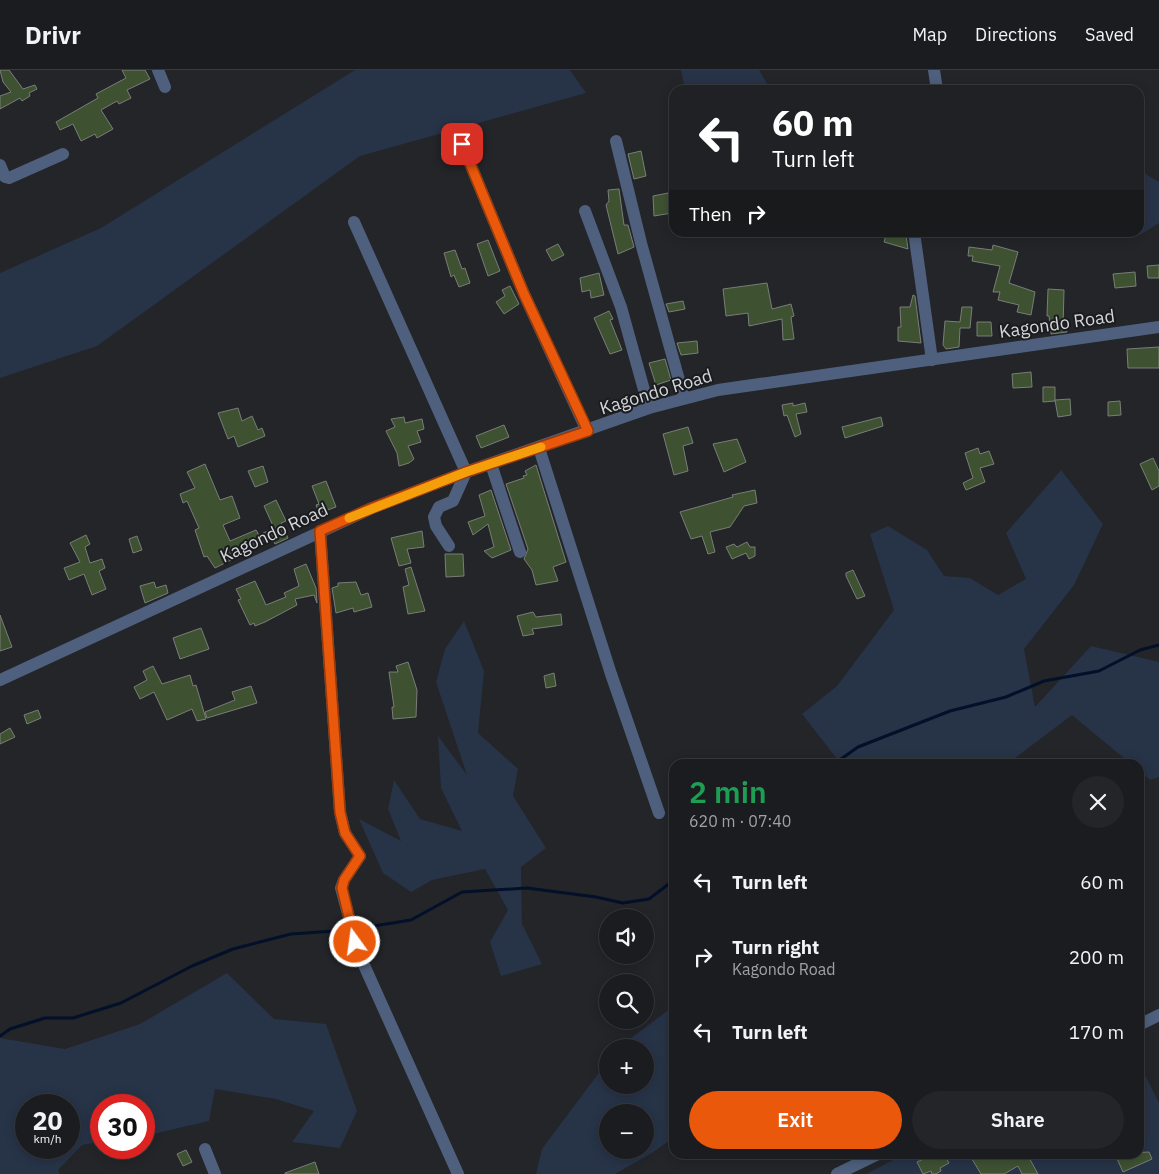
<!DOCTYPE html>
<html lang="en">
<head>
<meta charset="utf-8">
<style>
	body { margin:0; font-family:"IBM Plex Sans",sans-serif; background:#232528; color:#f1f3f6; height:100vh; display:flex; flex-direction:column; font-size:19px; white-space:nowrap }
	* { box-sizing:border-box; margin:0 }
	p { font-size:16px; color:#9fa1a4 }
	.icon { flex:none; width:28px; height:28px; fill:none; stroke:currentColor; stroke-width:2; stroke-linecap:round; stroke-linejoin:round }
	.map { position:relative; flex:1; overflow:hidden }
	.sheet { position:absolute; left:669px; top:689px; width:475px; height:400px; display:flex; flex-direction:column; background:#1a1c1f; border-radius:15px; box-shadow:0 2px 12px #0003,0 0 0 1px #383a3d }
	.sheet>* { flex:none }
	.guide { position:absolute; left:669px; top:15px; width:475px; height:152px; border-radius:15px; box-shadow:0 2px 12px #0003,0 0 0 1px #383a3d; background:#202124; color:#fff; overflow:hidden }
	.controls { position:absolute; left:599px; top:839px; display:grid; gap:10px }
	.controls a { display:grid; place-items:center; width:55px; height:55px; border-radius:50%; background:#1a1c1f; box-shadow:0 2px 12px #0003,0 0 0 1px #383a3d; font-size:25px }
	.speed { position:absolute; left:15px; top:1024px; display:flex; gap:10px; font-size:25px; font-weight:700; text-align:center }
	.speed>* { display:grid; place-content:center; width:65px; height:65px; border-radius:50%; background:#1a1c1f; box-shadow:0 2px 12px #0003,0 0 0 1px #383a3d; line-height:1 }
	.speed small { font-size:12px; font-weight:400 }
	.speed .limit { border:8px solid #d22; background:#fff; color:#111 }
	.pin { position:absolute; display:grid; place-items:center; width:42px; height:42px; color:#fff; margin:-21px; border-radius:10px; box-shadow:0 2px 8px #0006 }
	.me { position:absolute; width:55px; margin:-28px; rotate:346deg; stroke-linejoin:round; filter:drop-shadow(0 0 4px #0008) }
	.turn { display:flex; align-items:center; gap:18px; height:105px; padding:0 20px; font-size:22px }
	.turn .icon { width:65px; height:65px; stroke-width:2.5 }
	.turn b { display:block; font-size:35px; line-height:42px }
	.then { display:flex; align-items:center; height:48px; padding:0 20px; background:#0003; gap:10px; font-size:19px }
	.round { display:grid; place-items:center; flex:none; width:52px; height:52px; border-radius:26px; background:#232528 }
	.head { display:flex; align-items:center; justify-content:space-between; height:85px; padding:0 20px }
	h1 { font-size:30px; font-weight:600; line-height:38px; color:#1e9e55 }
	.action { display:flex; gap:10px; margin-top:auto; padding:10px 20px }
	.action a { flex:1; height:58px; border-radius:30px; background:#ea580c; color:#fff; font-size:20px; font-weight:600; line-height:58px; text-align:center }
	.action a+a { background:#232528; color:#f1f3f6 }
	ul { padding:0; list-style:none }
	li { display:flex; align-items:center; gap:15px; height:75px; padding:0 20px }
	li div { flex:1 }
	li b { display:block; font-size:19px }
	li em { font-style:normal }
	header { display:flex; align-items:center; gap:30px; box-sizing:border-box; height:70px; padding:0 25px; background:#1a1c1f; border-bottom:1px solid #383a3d }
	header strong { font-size:24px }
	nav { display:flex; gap:28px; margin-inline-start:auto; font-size:18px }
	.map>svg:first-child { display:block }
	.green { fill:#273347; fill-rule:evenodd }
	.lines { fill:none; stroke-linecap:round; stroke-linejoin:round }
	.stream { stroke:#031029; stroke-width:3 }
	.building { fill:#3e5232; stroke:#7a7d79 }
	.street { stroke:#4e607d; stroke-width:12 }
	.route-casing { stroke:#983908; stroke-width:12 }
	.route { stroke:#ea580c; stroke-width:9 }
	.slow { stroke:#f59e0b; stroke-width:9 }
	.labels { text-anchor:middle; stroke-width:4; stroke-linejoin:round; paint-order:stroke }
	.street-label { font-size:18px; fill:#d5d6d9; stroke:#1a1c1f }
</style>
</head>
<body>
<header>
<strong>Drivr</strong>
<nav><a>Map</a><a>Directions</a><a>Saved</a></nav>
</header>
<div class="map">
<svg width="1159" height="1104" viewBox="0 0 1159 1104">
	<rect width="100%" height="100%" fill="#232529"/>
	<!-- green -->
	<g class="green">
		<path d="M355 0H570L586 23 360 86 97 276 0 308V203L101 158Z"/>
		<path d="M681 0H759L771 20H685Z"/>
		<path d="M1139 100 1159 112V153L1140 165 1137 163Z"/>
		<path d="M1061 400 1103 454 1074 515 1024 579 1035 637 1091 576 1159 592V707L1150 710 1139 700V694H1131L1072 645 1007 694H841L802 644 837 616 894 540 870 464 888 456 927 480 944 506 970 508 998 525 1026 509 1006 463Z"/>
		<path d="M464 551 484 601 478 663 518 699 513 726 546 778 521 797 522 854 542 894 501 906 490 872 508 840 485 799 432 810 411 822 383 803 359 749 401 771 388 739 394 710 420 749 462 761 441 718 438 666 467 705 436 612 445 579Z"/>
		<path d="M227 903 274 949 326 954 357 1041 340 1078 292 1072 314 1041 276 1029 215 1019 209 1051 144 1066V1035H101V1072L82 1075 58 1100 60 1104H0V968L65 979 140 954ZM26 1035H69V1078H26Z"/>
		<path d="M674 936V1067L652 1083 615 1104H536L542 1079 607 992 608 1015H645V978L619 977ZM608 1042H645V1080H608Z"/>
		<path d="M1139 993 1159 1033V1104H866L905 1084H1139Z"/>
	</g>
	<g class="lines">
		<!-- stream -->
		<g class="stream">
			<path d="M834 694 858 677 950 641 1006 627 1044 611 1099 601 1140 580 1159 575"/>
			<path d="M355 859 411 850 462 822 527 818 596 827 623 833 649 829 674 810"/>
			<path d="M0 966 10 959 45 948H73L121 933 192 896 233 879 291 864 349 860"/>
		</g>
	</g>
	<!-- building -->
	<g class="building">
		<path d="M0 0H9L23 19 35 15 37 19 29 23 30 26 22 31 20 28 0 39V26L11 22 3 12Z"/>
		<path d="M122 0H145L150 9 127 20 131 28 119 34 117 31 101 40 113 59 97 68 95 64 81 71 73 54 60 60 56 52 98 28 96 24 126 8Z"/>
		<path d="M641 81 646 106 634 109 628 84Z"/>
		<path d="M619 119 624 155H628L634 177 618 184 606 135 609 131 608 120Z"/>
		<path d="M668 123 672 143 654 146 653 126Z"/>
		<path d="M887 162 906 165 908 179 884 172Z"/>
		<path d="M488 170 500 201 488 206 477 174Z"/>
		<path d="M558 174 564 185 552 191 546 180Z"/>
		<path d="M993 175 1018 182 1009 213 1035 222 1031 245 1017 242 1019 235 998 230 1000 222H993L1000 196 972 191 973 186H968L969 177 992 180Z"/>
		<path d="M455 180 462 199 465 198 470 213 459 217 454 205 451 207 444 183Z"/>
		<path d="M1159 195V208H1148L1147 196Z"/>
		<path d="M1135 202 1136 216 1115 218 1113 204Z"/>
		<path d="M599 203 604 225 591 228 590 220 582 222 580 208Z"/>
		<path d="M767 213 772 239 791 234 794 246 791 247 794 269 783 270 782 249 749 256 748 243 726 246 723 219Z"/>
		<path d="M510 216 519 234 504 244 496 232 505 226 502 220Z"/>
		<path d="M1048 219 1064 220 1063 258H1066L1067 262 1051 264 1049 246H1047Z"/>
		<path d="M913 225 915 226 921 273 898 271V257H901L900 237H910Z"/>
		<path d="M683 231 685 239 669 242 666 234Z"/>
		<path d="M962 237H972L970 258H960L959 277 946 279 943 275 945 251 960 252Z"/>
		<path d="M609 241 613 249 610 250 622 280 610 284 594 248Z"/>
		<path d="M977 252H991L992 266H977Z"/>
		<path d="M697 271 698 283 681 285 677 273Z"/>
		<path d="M1159 277V298H1128L1127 279Z"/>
		<path d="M665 289 671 310 656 315 649 293Z"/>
		<path d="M1031 302 1032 317 1013 318 1012 304Z"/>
		<path d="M1043 317H1055V331L1043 332Z"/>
		<path d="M1070 329 1071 345 1058 347 1055 330Z"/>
		<path d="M1120 331 1121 345 1108 346V332Z"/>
		<path d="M793 333V336L805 333 807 342 796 344 801 364 795 367 787 345 784 346 782 335Z"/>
		<path d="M238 338 242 351 252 346 258 360 262 358 265 366 238 377 234 366 228 369 218 343Z"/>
		<path d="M404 347 405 353 422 349 424 359 417 361 421 372 408 376 414 389 409 393 399 396 397 383 386 361 395 357 391 349Z"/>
		<path d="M881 347 883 356 845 368 842 357Z"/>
		<path d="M504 355 509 367 481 378 476 366Z"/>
		<path d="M688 357 693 373 683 376 688 401 674 405 663 364Z"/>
		<path d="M737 369 746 392 724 402 713 374Z"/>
		<path d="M978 378 980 384 989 381 994 394 980 398 985 412 966 420 963 413 973 408 965 383Z"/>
		<path d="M1153 388 1159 401V416L1152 420 1140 394Z"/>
		<path d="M205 394 220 430 232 426 240 448 223 455 230 471 256 460 259 465 274 458 264 436 276 430 286 451 281 453 288 468 275 474 272 468 234 485 235 488 215 498 207 486 204 487 195 460 199 458 187 431 183 433 180 424 195 418 187 402Z"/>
		<path d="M536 395 566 492 553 497 558 511 536 515 532 500 524 489 528 479 506 414 524 408 523 406 527 405 525 401Z"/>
		<path d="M263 396 268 412 255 417 248 401Z"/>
		<path d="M326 411 336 437 319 443 316 435 319 434 312 416Z"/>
		<path d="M491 420 511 480 492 488 484 481 494 477 488 454 473 465 468 452 485 446 479 425Z"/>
		<path d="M755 420 757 433 744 436 730 457 710 462 715 482 708 484 702 466 691 469 680 442 733 427 732 425Z"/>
		<path d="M422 461 424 477 407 479 411 493 399 496 391 468Z"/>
		<path d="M86 465 90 474 85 477 90 493 102 489 105 498 99 501 106 519 92 525 84 504 69 510 64 498 80 492 70 473Z"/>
		<path d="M137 466 142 480 133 483 129 469Z"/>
		<path d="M747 472 750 477H755V486L749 489 746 483 732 489 726 477 734 474 737 477Z"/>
		<path d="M445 484H463L464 506 446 507Z"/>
		<path d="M306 494 316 518 317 533 314 525 295 529 297 535 265 552 255 556 254 553 250 555 238 530 241 529 236 519 255 511 266 535 286 527 284 523 299 516 294 499Z"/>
		<path d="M411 497 425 541 408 544 403 517 409 515 405 499Z"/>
		<path d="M853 500 865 526 857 529 846 506V503Z"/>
		<path d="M154 512 156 518 166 515 168 523 145 533 140 516Z"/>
		<path d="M356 512 361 525 368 523 372 537 354 542 353 538 336 543 332 518 338 516V513Z"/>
		<path d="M533 542 536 547 561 544 562 555 532 559 534 564 523 566 517 546Z"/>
		<path d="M0 545 12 577 0 581Z"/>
		<path d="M201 558 209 579 180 589 173 568Z"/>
		<path d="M408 592 417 620 416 647 393 649 392 637H394L389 602H398L396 596Z"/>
		<path d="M153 596 162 614 190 605 193 616 196 615 206 649 197 651 192 639 167 650 154 622 140 629 134 617 147 610 143 601Z"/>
		<path d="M554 603 556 616 546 618 544 606Z"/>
		<path d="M251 616 257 633 207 648 205 642 235 630 232 622Z"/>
		<path d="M38 640 41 648 27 654 24 645Z"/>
		<path d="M10 658 15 667 0 674V664Z"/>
		<path d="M186 1080 192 1092 183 1096 177 1084Z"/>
		<path d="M1149 1082 1152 1089 1123 1102 1115 1084Z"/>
		<path d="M934 1084H944L949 1093 940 1098 941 1101 936 1104H932L931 1101 923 1104 917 1092Z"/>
		<path d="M969 1084H1027L1038 1104H1022L1018 1096 1004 1104H981Z"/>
		<path d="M315 1092 319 1104H285V1103Z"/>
	</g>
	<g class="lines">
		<!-- street -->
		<g class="street">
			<path d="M158 0 165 17"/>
			<path d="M934 0 937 20"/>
			<path d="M616 71 641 173 684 328"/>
			<path d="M462 74 524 224 587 361"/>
			<path d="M0 95 5 107 9 108 63 84"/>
			<path d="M585 141 621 237 649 338"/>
			<path d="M354 152 466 402 453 431 439 437 434 447 436 456 449 476"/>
			<path d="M914 162 932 290"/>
			<path d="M539 378 611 604 659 743"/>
			<path d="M491 394 520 482"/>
			<path d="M320 461 340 742 345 763 360 786 344 810 341 818 359 884 458 1104"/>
			<path d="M0 610 372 438 466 402 649 338 718 320 1159 257"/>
			<path d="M1139 955 1159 945"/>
			<path d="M205 1079 215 1104"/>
			<path d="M837 1104 878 1084"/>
		</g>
	</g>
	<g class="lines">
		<!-- route casing -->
		<g class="route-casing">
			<path id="route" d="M355 872 342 818 344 810 360 786 345 763 340 742 320 461 372 438 466 402 588 361 524 224 462 74"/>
		</g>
		<!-- route -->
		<use href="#route" class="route"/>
		<!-- slow -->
		<path class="slow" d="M349 448 466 402 541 377"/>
	</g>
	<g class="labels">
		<!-- street labels -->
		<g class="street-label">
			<text transform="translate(1057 254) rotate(-8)" y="6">Kagondo Road</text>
			<text transform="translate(656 322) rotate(-17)" y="6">Kagondo Road</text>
			<text transform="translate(274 463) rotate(-25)" y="6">Kagondo Road</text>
		</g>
	</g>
</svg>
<div class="controls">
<a><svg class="icon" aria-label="sound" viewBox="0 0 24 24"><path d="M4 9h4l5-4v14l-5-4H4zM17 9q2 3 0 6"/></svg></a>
<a><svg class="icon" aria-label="search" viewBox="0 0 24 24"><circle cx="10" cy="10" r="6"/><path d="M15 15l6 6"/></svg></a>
<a>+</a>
<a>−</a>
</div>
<div class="speed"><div>20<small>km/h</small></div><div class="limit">30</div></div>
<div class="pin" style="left:462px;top:74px;background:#d93025"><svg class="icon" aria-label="arrive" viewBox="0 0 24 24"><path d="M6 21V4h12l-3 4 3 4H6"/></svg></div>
<svg class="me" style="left:355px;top:872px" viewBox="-20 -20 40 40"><circle r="17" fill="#ea580c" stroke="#fff" stroke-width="3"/><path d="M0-11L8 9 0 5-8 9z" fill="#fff"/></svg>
<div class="guide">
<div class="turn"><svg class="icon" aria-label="left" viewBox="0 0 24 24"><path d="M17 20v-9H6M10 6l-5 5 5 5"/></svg><div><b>60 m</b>Turn left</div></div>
<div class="then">Then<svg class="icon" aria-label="right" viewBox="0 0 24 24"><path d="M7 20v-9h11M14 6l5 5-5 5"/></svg></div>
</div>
<section class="sheet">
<div class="head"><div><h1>2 min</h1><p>620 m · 07:40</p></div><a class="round"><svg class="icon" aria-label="close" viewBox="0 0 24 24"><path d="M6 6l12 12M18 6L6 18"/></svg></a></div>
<ul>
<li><svg class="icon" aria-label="left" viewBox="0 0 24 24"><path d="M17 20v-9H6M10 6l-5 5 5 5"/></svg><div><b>Turn left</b></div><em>60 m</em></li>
<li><svg class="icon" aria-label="right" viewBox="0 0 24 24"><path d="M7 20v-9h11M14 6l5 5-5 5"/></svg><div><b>Turn right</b><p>Kagondo Road</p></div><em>200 m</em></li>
<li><svg class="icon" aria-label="left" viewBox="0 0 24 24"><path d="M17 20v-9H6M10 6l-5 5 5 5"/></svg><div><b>Turn left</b></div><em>170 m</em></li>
</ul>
<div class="action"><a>Exit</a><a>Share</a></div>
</section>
</div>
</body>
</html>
